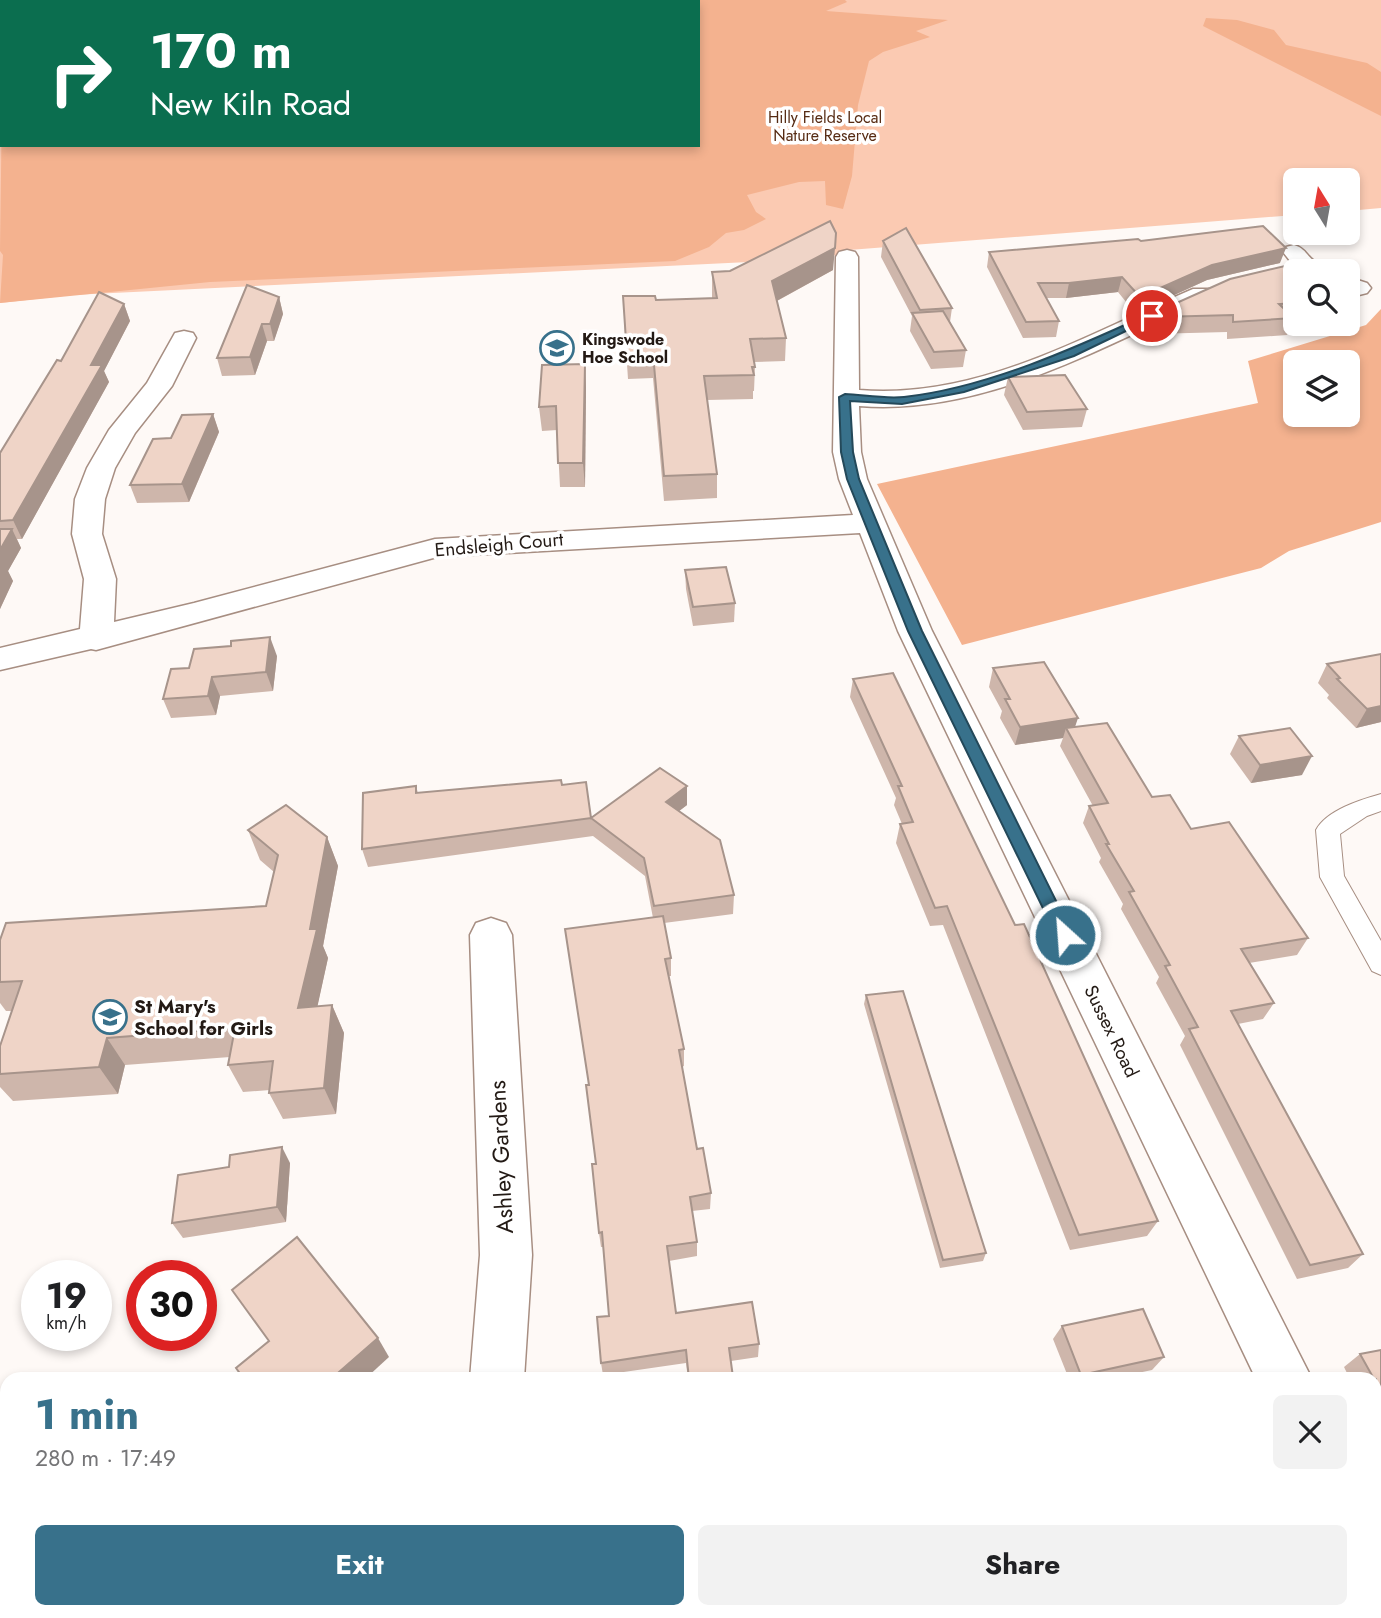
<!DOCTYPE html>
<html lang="en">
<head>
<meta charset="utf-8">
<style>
	body { margin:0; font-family:Jost,sans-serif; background:#f2f2f2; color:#202124; height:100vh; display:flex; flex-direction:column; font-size:26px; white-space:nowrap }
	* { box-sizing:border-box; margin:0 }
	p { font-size:23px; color:#757577 }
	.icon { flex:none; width:38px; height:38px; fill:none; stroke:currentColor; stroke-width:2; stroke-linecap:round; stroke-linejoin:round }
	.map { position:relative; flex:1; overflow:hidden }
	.drawer { position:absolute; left:0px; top:1372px; width:1382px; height:247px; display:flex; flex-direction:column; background:#fff; border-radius:21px 21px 0 0; box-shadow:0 4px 10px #0003 }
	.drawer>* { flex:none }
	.banner { position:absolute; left:0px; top:0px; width:700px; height:147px; box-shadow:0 4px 10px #0003; background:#0b6e4f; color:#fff; overflow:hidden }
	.needle { width:46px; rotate:349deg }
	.tools { position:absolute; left:1283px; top:168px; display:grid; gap:14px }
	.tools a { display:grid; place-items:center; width:77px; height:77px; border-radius:10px; background:#fff; box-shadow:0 4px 10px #0003; font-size:35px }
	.speed { position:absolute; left:21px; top:1260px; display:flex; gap:14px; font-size:35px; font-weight:700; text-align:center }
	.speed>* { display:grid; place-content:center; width:91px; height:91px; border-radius:50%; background:#fff; box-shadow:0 4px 10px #0003; line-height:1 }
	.speed small { font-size:18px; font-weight:400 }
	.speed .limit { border:10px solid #d22; background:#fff; color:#111 }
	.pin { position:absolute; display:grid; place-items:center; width:60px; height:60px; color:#fff; margin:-30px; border:4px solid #fff; border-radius:50%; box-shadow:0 2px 7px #0007 }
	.me { position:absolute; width:77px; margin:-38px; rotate:334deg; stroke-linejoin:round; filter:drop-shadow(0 0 5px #0008) }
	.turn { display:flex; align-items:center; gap:24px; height:147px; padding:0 35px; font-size:32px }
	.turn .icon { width:91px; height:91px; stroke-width:2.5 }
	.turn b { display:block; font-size:49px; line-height:60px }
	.round { display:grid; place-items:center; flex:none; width:74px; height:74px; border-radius:10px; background:#f2f2f2 }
	.head { display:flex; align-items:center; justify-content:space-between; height:119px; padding:0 35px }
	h1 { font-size:42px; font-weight:700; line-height:52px; color:#38718b }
	.cta { display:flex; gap:14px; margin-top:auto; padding:14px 35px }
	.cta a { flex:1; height:80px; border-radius:10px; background:#38718b; color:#fff; font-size:28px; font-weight:700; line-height:80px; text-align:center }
	.cta a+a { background:#f2f2f2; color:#202124 }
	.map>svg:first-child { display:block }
	.green { fill:#fbcab2; fill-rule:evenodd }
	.forest { fill:#f4b28f; fill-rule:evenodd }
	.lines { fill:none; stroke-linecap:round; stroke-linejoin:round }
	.lane-casing { stroke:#a78e82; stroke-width:2 }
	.street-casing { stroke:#a78e82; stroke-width:3 }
	.lane { fill:#fff; fill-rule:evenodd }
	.street { fill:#fff; fill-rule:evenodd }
	.wall { fill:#ceb6ab }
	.shaded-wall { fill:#a7948b }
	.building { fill:#efd4c7; stroke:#a7948b; stroke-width:2 }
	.route { fill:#38718b; stroke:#24495a; stroke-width:2 }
	.labels { text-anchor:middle; stroke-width:7; stroke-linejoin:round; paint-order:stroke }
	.far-park-label { font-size:16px; fill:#562b13; stroke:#fff }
	.far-poi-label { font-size:16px; font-weight:bold; fill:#231a15; stroke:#fff; text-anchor:start }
	.street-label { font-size:19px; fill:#231a15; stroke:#fff }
	.poi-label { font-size:19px; font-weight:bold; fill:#231a15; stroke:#fff; text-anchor:start }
	.near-street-label { font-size:23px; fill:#231a15; stroke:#fff }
</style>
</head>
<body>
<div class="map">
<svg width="1381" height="1618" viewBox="0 0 1381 1618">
	<rect width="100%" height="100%" fill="#fef9f6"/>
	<!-- green -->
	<path class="green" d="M0 0H1381V208L1348 211V180H1295V215L849 250 828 258 72 295 0 303ZM2 2H698V145H2Z"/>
	<!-- forest -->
	<g class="forest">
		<path d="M303 0H845L847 2 826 11 948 20 916 31 930 37 883 52 869 61 858 105 852 176 843 209 826 205 825 181 799 182 747 195 756 212 766 219 744 230 726 233 709 247 675 261 210 282 0 303 3 255 0 251 2 97V145H698V2Z"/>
		<path d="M1206 18 1237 20 1274 30 1286 45 1367 63 1381 72V116L1203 26Z"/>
		<path d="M1381 309V522L1289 551 1261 568 962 645 877 484 1258 403 1248 361 1366 325ZM1295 362H1348V415H1295Z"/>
	</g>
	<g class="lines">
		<!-- lane casing -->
		<g class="lane-casing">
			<g id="lane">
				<path d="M1381 794V811L1367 816 1340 834 1344 876 1381 941V975L1372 971 1320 877 1316 830C1327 810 1360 800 1381 794Z"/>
				<path d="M0 1419 7 1421V1455L0 1453Z"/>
				<path d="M206 1612H242L243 1618H207Z"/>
			</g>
		</g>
		<!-- street casing -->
		<g class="street-casing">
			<g id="street">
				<path d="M1294 245C1305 248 1306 255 1314 261 1321 266 1325 264 1330 271H1298L1283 252 1286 247Z"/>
				<path d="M847 250 855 252 858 257 859 390C978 400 1086 335 1193 289H1209L1213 294 1209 299C1099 348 984 416 859 406L861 452 867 479 932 631 1312 1379H1256L898 631 860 533 437 557 96 650 91 649 0 670V648L80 629 84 579 72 534 75 499 87 468 109 430 147 383 175 333 184 331 193 333 196 338 172 386 135 433 115 468 105 499 102 534 116 579 114 622 194 603 435 539 853 515 839 479 833 452 836 257 839 252Z"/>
				<path d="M1348 277 1367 283 1371 288 1367 293 1359 295 1348 292Z"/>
				<path d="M491 918 506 923 512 935 532 1255 524 1379H470L480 1255 470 935 476 923Z"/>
				<path d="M1376 1531 1381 1533V1603L1376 1601Z"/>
				<path d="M428 1612H490L489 1618H427Z"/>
			</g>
		</g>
		<!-- lane -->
		<use href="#lane" class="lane"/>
		<!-- street -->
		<use href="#street" class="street"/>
	</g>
	<!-- wall -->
	<g class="wall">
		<path d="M883 241 952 308 950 322 966 350 963 367 931 369 910 331 912 316 881 257Z"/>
		<path d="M1141 241 1280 263 1207 280 1135 313 1118 292 1066 298H1046L1059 321 1056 337 1023 338 987 267 989 252Z"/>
		<path d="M833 270 777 301 786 338 785 361 754 362 755 367 754 391H753V399L707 400 717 474V498L664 501 653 378 628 379 624 319 656 300 712 299V272Z"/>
		<path d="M1295 271V319H1293L1287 335 1227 339V332L1152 334 1149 330 1154 313Z"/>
		<path d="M279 297 283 314 274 341H267L255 375 222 376 217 358Z"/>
		<path d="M124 304 130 321 104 371 109 382 22 539H17L21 548 8 571 13 581 0 609V453L61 361Z"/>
		<path d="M585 364 586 388 585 487H560L557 430 542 431 539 407Z"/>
		<path d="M1008 377 1087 409 1082 427 1023 430 1004 395Z"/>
		<path d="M213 414 219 432 189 502 137 503 130 485 171 438Z"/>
		<path d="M685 570 735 603 734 622 693 626 686 589Z"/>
		<path d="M277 656 273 691 220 696 216 715 171 718 163 699 189 668Z"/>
		<path d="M1327 664 1381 722 1356 728 1327 698 1329 695 1318 683Z"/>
		<path d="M993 668 1075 727 1152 797 1191 829 1308 938 1297 955 1249 963 1274 1003 1263 1019 1238 1024 1363 1254 1348 1268 1297 1279 1180 1045 1185 1036 1156 983 1159 977 1121 909 1123 904 1099 862 1101 858 1083 823 1089 806H1093L1060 746 1063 738 1015 745 1000 718 1002 711 989 687Z"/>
		<path d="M853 679 1158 1221 1147 1236 1070 1250 943 925 930 926 896 843 900 824H902L894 805 896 798 850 697Z"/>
		<path d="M1239 736 1302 775 1251 783 1230 754Z"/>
		<path d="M562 785 591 818 687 786V805L679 811 734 895 733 914 664 923 671 958V976H669L684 1049V1066L682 1067 697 1149 711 1193 710 1209 692 1211 697 1242V1256L669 1261 676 1313 759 1344 758 1357 731 1361 733 1379H688L686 1363 603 1375 601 1363 609 1316 603 1247H601L599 1233 596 1164 588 1085 653 918 645 876 593 836 368 867 362 849 416 786 418 793Z"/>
		<path d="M248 830 327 837 338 866 323 946 328 958 317 1007 332 1005 344 1033 336 1114 283 1119 269 1093 270 1090 243 1092 228 1065 230 1057 125 1065 118 1094 13 1101 0 1087V1046L12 1011H6L0 1003V940L266 906 274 872 260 860Z"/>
		<path d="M866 995 986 1253 983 1261 940 1268 864 1004Z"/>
		<path d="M290 1163 286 1222 183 1238 172 1223 229 1167Z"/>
		<path d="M1062 1326 1164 1357 1152 1370 1109 1379H1069L1053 1339Z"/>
		<path d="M1381 1350V1437L1376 1426V1379H1350L1344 1367 1360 1354Z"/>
		<path d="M939 1612H999V1615L996 1618H939Z"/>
	</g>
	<!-- shaded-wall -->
	<g class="shaded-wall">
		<path d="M835 248 833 270 771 304 772 281Z"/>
		<path d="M1286 248 1280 263 1207 280 1135 313 1140 297 1212 265Z"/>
		<path d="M1122 277 1118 292 1066 298 1069 283Z"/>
		<path d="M279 297 283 314 274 341 270 324Z"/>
		<path d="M124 304 130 321 104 371 109 382 22 539 13 520 91 365Z"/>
		<path d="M262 324 267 341 255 375 250 357Z"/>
		<path d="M585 364 586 388 585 487 583 463Z"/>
		<path d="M213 414 219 432 189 502 182 484Z"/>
		<path d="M12 529 21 548 8 571 13 581 0 609V550Z"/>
		<path d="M270 637 277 656 273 691 266 672Z"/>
		<path d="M212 677 220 696 216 715 208 696Z"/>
		<path d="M1381 706V722L1356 728 1367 709Z"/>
		<path d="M1078 718 1072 736 1066 728 1063 738 1015 745 1020 727Z"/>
		<path d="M1312 756 1302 775 1251 783 1260 765Z"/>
		<path d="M687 786V805L666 821V802Z"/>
		<path d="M327 837 338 866 323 946 328 958 311 1036 298 1008 310 929Z"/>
		<path d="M332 1005 344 1033 336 1114 324 1088Z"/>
		<path d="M107 1038 125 1065 118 1094 99 1067Z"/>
		<path d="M282 1147 290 1163 286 1222 277 1207Z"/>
		<path d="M378 1338 389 1357 365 1379H331Z"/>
	</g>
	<!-- building -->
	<g class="building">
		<path d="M830 221 836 233 835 248 772 281 786 338 750 339 755 367H752L754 375 704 376 717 474 664 476 653 354 627 355 623 296H655L656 300 717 298 712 272 730 271Z"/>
		<path d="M1263 226 1286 248 1212 265 1140 297 1122 277 1069 283H1038L1059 321 1026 322 989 252 1138 239 1141 241Z"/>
		<path d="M906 228 952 308 920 310 883 241Z"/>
		<path d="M1302 262 1313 271H1295V303L1279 304 1294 318 1233 322V315L1158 317 1154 313 1230 279Z"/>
		<path d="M247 285 279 297 270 324H262L250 357 217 358Z"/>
		<path d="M99 292 124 304 91 365H102L13 520 0 521V453L57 360 61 361Z"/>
		<path d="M943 311 966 350 934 352 912 313Z"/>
		<path d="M585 364 583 463H558L556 406 539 407 542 365Z"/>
		<path d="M1065 375 1087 409 1027 412 1008 377Z"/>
		<path d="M213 414 182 484 130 485 153 439 171 438 182 415Z"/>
		<path d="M0 529H12L0 550Z"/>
		<path d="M726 567 735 603 693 607 685 570Z"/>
		<path d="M270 637 266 672 212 677 208 696 163 699 171 669 189 668 194 649 231 646V641Z"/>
		<path d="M1381 654V706L1367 709 1337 679 1340 678 1327 664Z"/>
		<path d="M1044 662 1078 718 1020 727 1005 699H1010L993 668Z"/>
		<path d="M893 673 1015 925 1024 924 1158 1221 1079 1235 947 906 935 908 900 824 913 822 898 786H902L853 679Z"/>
		<path d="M1107 723 1152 797 1170 795 1191 829 1229 822 1308 938 1241 949 1274 1003 1231 1011 1363 1254 1310 1265 1189 1029 1198 1027 1165 966 1170 965 1129 892 1134 891 1106 844H1109L1089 806 1108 803 1066 728Z"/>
		<path d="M1290 728 1312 756 1260 765 1239 736Z"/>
		<path d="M660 768 687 786 666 802 720 840 734 895 654 906 644 858 591 818 362 849 363 793 416 786V793L561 780 562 785 586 782 591 818Z"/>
		<path d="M286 805 327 837 310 929H317L298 1008 332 1005 324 1088 269 1093 273 1061 228 1065 235 1028 107 1038 99 1067 0 1074V1046L22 981 0 982V940L6 923 266 906 278 855 248 830Z"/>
		<path d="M663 916 671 958 665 959 684 1049 679 1050 697 1149 703 1148 711 1193 690 1197 697 1242 667 1246 676 1313 752 1302 759 1344 729 1348 733 1377 715 1379H689L686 1350 601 1363 597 1317 609 1316 602 1232 599 1233 592 1164H596L586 1085H589L565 929Z"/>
		<path d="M903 991 986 1253 943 1260 866 995Z"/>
		<path d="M282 1147 277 1207 172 1223 178 1175 229 1167 230 1155Z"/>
		<path d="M297 1237 378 1338 331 1379H244L236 1368 269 1341 232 1290Z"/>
		<path d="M1143 1309 1164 1357 1081 1375 1062 1326Z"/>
		<path d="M1381 1350V1393L1376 1382V1379H1374L1360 1354Z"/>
		<path d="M1376 1599 1381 1612V1618H1145L1183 1612H1376Z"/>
		<path d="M954 1612H999V1615Z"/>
	</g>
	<!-- route -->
	<path class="route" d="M1149 314 1157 316 1074 356 964 392 902 404 850 401 853 452 859 479 922 631 1073 935 1071 940H1059L1056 935 908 631 847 479 841 452 839 397 845 394C864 395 885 399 904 397 986 388 1075 348 1149 314Z"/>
	<!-- icons -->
	<defs>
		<g id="school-ring" transform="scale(1.75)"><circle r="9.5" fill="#fff" stroke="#38718b" stroke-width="1.5"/><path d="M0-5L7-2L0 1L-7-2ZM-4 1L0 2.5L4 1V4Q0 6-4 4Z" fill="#38718b"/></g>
	</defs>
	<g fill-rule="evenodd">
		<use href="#school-ring" x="557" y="348"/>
		<use href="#school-ring" x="110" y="1017"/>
	</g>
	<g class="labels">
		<!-- far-park labels -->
		<g class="far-park-label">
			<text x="825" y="123">Hilly Fields Local<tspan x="825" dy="18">Nature Reserve</tspan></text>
		</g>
		<!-- far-poi labels -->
		<g class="far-poi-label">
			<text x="582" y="345">Kingswode<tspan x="582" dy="18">Hoe School</tspan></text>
		</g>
		<!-- street labels -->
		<g class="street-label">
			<text transform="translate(499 544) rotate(-5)" y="7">Endsleigh Court</text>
			<text transform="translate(1112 1031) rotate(64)" y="7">Sussex Road</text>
		</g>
		<!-- poi labels -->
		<g class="poi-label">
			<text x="134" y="1013">St Mary's<tspan x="134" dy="22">School for Girls</tspan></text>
		</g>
		<!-- near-street labels -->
		<g class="near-street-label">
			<text transform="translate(501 1157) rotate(-93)" y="8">Ashley Gardens</text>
		</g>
	</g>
</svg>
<div class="tools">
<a><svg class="needle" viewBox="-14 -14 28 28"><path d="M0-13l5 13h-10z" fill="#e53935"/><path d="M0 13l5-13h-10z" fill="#757577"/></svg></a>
<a><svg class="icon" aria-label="search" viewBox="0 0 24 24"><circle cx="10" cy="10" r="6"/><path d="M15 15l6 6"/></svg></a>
<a><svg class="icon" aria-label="layers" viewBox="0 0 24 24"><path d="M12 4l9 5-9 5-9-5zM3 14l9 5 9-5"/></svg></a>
</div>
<div class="speed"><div>19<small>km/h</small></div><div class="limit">30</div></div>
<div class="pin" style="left:1152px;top:316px;background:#d93025"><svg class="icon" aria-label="arrive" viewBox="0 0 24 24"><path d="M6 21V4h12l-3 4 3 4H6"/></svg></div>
<svg class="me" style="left:1065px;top:935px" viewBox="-20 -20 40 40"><circle r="17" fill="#38718b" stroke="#fff" stroke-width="3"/><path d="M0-11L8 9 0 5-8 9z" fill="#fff"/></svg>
<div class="banner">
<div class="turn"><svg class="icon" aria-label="right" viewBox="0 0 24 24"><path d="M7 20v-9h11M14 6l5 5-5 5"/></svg><div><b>170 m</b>New Kiln Road</div></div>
</div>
<section class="drawer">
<div class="head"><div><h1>1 min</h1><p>280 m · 17:49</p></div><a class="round"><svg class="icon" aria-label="close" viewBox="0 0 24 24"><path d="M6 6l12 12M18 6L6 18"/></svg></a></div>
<div class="cta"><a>Exit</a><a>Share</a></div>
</section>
</div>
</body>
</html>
